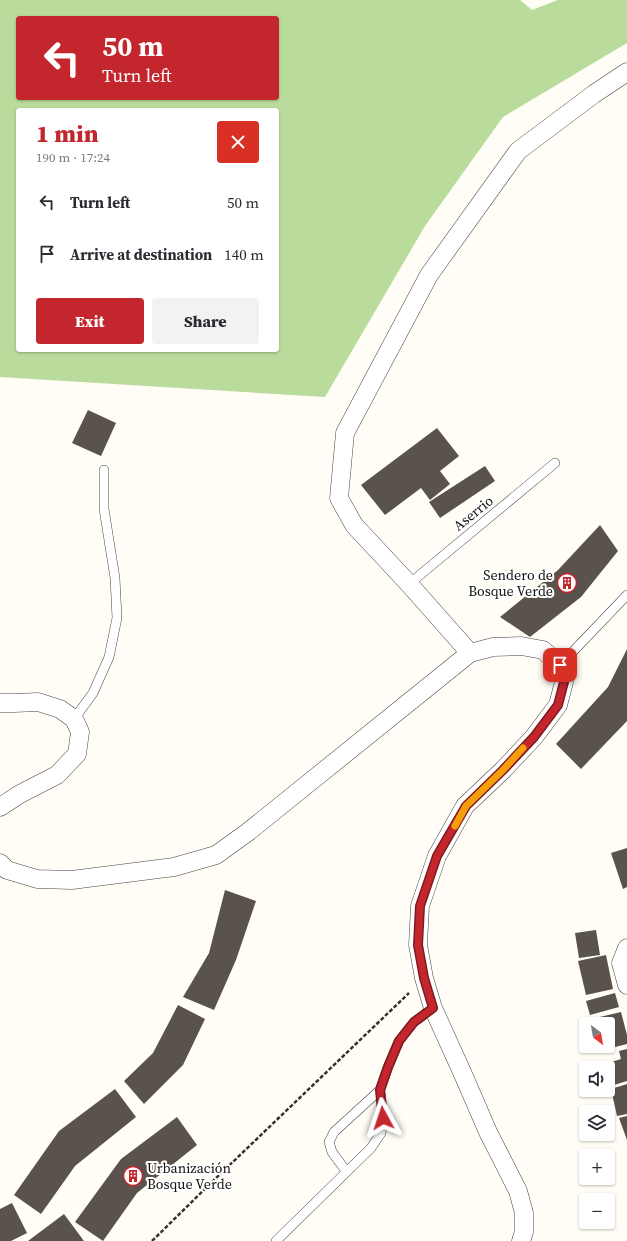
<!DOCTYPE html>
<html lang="en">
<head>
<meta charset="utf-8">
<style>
	body { margin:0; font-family:"Source Serif 4",serif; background:#f2f2f3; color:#2b2b33; height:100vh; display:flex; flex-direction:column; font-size:15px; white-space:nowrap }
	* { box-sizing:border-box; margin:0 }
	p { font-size:13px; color:#7c7c81 }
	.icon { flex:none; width:22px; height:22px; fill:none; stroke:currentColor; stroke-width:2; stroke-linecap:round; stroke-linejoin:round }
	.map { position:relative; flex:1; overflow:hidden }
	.details { position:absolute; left:16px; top:108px; width:263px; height:244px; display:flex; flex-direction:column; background:#fff; border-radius:4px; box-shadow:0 1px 3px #0004 }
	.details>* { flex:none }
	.banner { position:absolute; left:16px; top:16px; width:263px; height:84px; border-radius:4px; box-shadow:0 1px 3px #0004; background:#c4262e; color:#fff; overflow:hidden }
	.needle { width:26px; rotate:149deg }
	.buttons { position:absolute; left:579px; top:1017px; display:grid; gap:8px }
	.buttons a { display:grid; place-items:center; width:36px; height:36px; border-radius:4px; background:#fff; box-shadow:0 1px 3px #0004; font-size:20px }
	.pin { position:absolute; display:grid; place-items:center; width:34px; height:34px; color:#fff; margin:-17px; border-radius:8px; box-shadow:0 2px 6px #0006 }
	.me { position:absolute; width:44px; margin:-22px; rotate:355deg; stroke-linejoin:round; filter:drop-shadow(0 0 3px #0008) }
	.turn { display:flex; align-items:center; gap:14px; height:84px; padding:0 20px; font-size:18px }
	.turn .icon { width:52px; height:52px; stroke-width:2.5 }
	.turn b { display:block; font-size:28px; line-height:34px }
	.round { display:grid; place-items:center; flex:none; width:42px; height:42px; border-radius:4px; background:#f2f2f3 }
	.summary { display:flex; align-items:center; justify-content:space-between; height:68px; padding:0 20px }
	h1 { font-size:24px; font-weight:800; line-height:30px; color:#c4262e }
	.action { display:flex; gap:8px; margin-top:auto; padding:8px 20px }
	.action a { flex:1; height:46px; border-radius:4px; background:#c4262e; color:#fff; font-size:16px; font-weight:800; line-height:46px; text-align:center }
	.action a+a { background:#f2f2f3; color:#2b2b33 }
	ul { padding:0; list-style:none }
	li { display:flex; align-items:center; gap:12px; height:52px; padding:0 20px }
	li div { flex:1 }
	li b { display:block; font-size:15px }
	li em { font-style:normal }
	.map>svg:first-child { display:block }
	.forest { fill:#b9dc9c; fill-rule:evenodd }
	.building { fill:#5a524d }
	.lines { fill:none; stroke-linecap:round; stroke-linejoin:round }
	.service-casing { stroke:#444; stroke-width:10 }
	.minor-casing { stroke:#444; stroke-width:19 }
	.path { stroke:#333; stroke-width:2.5; stroke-dasharray:4 2; stroke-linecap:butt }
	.service { stroke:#fff; stroke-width:9 }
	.minor { stroke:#fff; stroke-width:18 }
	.route-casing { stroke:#7f191e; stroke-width:10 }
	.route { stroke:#c4262e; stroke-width:7 }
	.slow { stroke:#f59e0b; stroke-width:7 }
	.labels { text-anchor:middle; stroke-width:4; stroke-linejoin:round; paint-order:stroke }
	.street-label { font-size:14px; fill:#111; stroke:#fff }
	.poi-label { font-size:14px; fill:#111; stroke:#fff; text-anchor:end }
</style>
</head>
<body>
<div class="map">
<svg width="627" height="1241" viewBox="0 0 627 1241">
	<rect width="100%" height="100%" fill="#fffdf5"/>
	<!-- forest -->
	<path class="forest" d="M0 0H520L532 10 558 0H627V43L503 117 425 226 325 397 0 377ZM18 18H277V98H18ZM18 110H277V350H18Z"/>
	<!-- building -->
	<g class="building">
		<path d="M88 410 116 423 101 456 72 443Z"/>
		<path d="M437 428 459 456 440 471 450 484 430 500 421 488 385 515 361 485Z"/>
		<path d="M485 466 495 481 440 518 429 502Z"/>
		<path d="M600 525 618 551 581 597 530 637 500 617 558 570Z"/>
		<path d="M627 649V721L581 769 556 744 608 687Z"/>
		<path d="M627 848V887L623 889 611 853Z"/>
		<path d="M225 890 256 901 236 960 214 1010 183 997 209 953Z"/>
		<path d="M596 930 600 955 579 958 575 933Z"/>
		<path d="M606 955 613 989 586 995 578 961Z"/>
		<path d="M615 993 619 1007 590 1015 586 1001Z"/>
		<path d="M178 1005 205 1019 183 1065 144 1104 124 1081 153 1053Z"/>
		<path d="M621 1012 627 1035V1044L599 1051 598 1046H608V1024H592L591 1019Z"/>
		<path d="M627 1049V1081L611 1086 608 1075V1068H606L605 1064 621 1059 619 1051Z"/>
		<path d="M627 1084V1114L617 1116 611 1089Z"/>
		<path d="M115 1089 136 1117 75 1166 41 1214 14 1195 59 1131Z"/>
		<path d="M627 1116V1140L619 1118Z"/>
		<path d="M177 1117 197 1145 137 1193 103 1241 75 1222 121 1159Z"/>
		<path d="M12 1203 27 1233 11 1241H0V1209Z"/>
		<path d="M64 1214 84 1241H28Z"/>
	</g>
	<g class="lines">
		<!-- service casing -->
		<g class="service-casing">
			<g id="service">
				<path d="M409 584 555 463"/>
				<path d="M560 665 627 595"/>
				<path d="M74 719 93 693 109 657 117 618 115 578 104 509V470"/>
				<path d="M346 1171 332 1152 329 1142 334 1132 380 1090"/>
				<path d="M276 1241 371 1148 381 1133 383 1118 380 1090 388 1067 399 1041 414 1022 433 1008"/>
			</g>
		</g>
		<!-- minor casing -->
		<g class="minor-casing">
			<g id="minor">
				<path d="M470 653 409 584 354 525 339 498 345 433 429 275 518 151 594 94 627 72"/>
				<path d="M0 703H14L38 702 60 709 74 719 80 732 77 754 57 775 20 794 0 807"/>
				<path d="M0 863 7 870 37 879 72 880 174 867 216 855 248 832 470 653 493 647 521 646 543 650 560 665 564 682 558 705 534 737 503 770 465 806 437 856 420 906 418 945 424 978 433 1008 462 1072 488 1132 518 1191 524 1213V1232L521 1241"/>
				<path d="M627 948 621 963 627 985"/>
			</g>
		</g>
		<!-- path -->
		<path class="path" d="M152 1241 214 1180 409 993"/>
		<!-- service -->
		<use href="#service" class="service"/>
		<!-- minor -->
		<use href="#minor" class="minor"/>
	</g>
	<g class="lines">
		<!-- route casing -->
		<g class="route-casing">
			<path id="route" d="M383 1118 380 1090 388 1067 399 1041 414 1022 433 1008 424 978 418 945 420 906 437 856 466 806 503 770 534 737 558 705 564 682 560 665"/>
		</g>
		<!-- route -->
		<use href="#route" class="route"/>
		<!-- slow -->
		<path class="slow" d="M455 826 466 806 503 770 523 748"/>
	</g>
	<!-- icons -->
	<defs>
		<g id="building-ring" transform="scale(1)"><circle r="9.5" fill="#fff" stroke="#c4262e" stroke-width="1.5"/><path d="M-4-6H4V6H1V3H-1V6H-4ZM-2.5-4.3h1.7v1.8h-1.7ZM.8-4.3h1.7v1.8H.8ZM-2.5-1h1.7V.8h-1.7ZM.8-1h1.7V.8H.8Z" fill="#c4262e"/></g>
	</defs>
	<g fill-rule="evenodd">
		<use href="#building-ring" x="567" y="583"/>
		<use href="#building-ring" x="133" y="1176"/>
	</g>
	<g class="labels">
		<!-- street labels -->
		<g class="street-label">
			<text transform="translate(473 513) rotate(-39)" y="5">Aserrio</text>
		</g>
		<!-- poi labels -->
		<g class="poi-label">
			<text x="553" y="580">Sendero de<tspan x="553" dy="16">Bosque Verde</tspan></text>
			<text x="147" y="1173" text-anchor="start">Urbanización<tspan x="147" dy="16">Bosque Verde</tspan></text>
		</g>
	</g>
</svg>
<div class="buttons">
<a><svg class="needle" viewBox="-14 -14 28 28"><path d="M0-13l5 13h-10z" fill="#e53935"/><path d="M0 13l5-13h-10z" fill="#7c7c81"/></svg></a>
<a><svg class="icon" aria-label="sound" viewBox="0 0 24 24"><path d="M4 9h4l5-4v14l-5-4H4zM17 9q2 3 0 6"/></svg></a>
<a><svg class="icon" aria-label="layers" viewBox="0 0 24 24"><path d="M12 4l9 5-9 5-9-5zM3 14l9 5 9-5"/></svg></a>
<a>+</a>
<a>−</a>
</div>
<div class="pin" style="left:560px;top:665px;background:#d93025"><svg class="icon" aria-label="arrive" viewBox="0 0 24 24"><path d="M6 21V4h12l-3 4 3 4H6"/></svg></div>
<svg class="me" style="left:383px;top:1118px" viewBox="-20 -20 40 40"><path d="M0-17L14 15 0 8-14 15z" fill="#c4262e" stroke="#fff" stroke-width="4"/></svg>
<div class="banner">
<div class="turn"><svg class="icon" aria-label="left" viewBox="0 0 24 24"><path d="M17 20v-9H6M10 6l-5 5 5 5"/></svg><div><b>50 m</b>Turn left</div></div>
</div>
<section class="details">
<div class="summary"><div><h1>1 min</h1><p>190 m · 17:24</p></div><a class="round" style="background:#d93025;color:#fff"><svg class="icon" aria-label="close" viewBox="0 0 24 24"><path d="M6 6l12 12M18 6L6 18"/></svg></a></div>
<ul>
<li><svg class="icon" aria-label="left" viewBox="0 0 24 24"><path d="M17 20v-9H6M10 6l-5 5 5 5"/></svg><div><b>Turn left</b></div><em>50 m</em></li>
<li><svg class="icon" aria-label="arrive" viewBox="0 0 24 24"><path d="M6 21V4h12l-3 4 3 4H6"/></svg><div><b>Arrive at destination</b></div><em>140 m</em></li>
</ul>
<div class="action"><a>Exit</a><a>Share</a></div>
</section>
</div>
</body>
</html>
